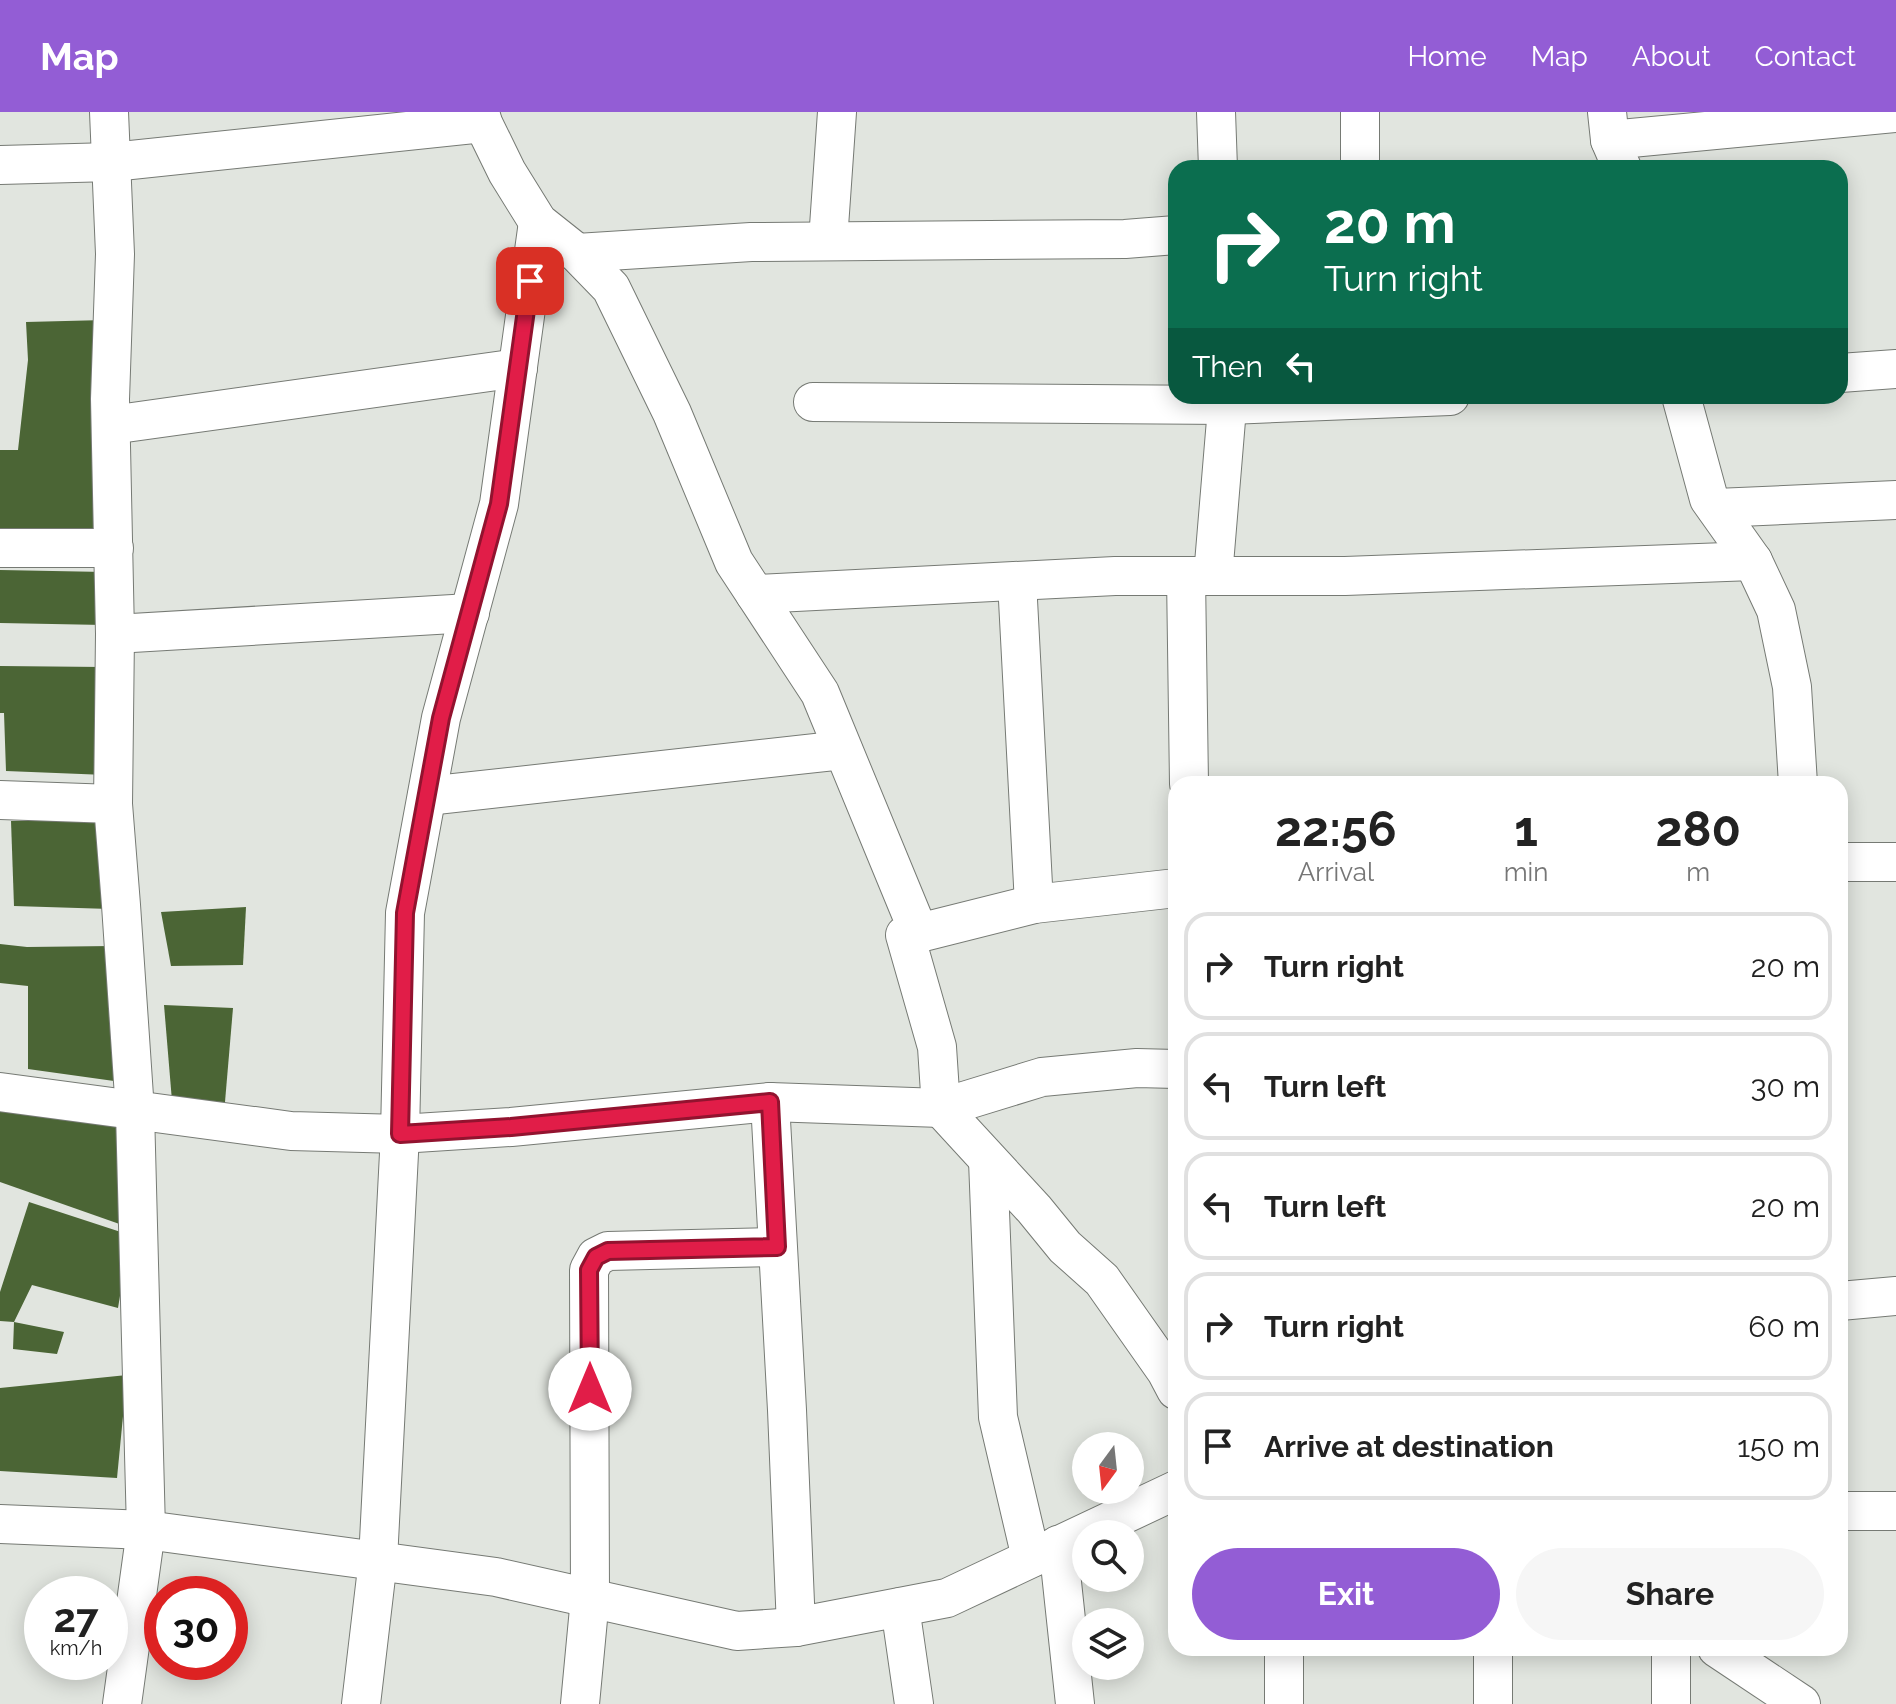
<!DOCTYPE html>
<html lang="en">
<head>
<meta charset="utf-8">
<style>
	body { margin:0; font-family:Raleway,sans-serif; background:#f6f6f6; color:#222; height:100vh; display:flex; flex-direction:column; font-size:30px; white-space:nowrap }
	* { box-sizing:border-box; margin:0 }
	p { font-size:26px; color:#767676 }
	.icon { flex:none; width:44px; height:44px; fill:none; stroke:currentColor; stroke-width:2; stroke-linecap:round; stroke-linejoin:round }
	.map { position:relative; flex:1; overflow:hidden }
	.side { position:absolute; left:1168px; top:664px; width:680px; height:880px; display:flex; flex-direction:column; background:#fff; border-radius:24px; box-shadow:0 4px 20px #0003 }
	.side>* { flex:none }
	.hud { position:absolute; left:1168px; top:48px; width:680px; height:244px; border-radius:24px; box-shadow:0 4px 20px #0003; background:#0b6e4f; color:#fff; overflow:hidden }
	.needle { width:52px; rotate:195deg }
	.fabs { position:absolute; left:1072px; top:1320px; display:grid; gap:16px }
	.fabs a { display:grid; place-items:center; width:72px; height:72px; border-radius:50%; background:#fff; box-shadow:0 4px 20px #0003; font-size:40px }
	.speed { position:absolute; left:24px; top:1464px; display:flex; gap:16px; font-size:40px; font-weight:700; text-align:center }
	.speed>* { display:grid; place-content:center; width:104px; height:104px; border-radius:50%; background:#fff; box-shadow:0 4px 20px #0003; line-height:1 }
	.speed small { font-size:20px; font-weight:400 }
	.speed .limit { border:12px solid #d22; background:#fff; color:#111 }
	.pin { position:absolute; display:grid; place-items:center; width:68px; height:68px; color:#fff; margin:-34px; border-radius:16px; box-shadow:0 4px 12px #0006 }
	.me { position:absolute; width:88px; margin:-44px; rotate:0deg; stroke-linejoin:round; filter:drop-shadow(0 0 6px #0008) }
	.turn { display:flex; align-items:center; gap:28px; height:168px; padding:0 24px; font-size:36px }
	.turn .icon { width:104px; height:104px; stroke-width:2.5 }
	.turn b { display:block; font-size:56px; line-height:68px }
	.then { display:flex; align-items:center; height:76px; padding:0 24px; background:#0003; gap:16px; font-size:30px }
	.eta { display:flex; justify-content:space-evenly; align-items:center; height:136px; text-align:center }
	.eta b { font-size:48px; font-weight:700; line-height:56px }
	.action { display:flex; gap:16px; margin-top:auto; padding:16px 24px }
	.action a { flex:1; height:92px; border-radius:48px; background:#935dd5; color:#fff; font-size:32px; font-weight:700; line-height:92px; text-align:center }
	.action a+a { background:#f6f6f6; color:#222 }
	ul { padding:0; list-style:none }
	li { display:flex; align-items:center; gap:24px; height:108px; margin:0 16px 12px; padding:0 8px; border:4px solid #e0e0e0; border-radius:24px }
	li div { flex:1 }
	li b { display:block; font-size:30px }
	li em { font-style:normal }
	header { display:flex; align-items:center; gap:48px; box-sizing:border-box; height:112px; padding:0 40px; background:#935dd5; color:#fff }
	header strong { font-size:38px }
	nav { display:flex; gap:44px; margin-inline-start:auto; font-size:28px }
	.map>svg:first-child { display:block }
	.building { fill:#4b6535 }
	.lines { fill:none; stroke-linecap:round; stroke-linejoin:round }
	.street-casing { stroke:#767a74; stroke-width:40 }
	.street { stroke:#fff; stroke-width:38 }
	.route-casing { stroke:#92132f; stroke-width:20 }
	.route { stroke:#e11d48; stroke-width:14 }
</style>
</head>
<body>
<header>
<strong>Map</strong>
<nav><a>Home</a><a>Map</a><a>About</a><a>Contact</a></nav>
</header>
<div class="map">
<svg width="1896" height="1592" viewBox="0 0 1896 1592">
	<rect width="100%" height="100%" fill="#e1e5df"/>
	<!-- building -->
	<g class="building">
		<path d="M105 208 107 424 0 422V338H18L28 248 26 210Z"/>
		<path d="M0 458 105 460 104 513 0 511Z"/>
		<path d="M0 554 103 555 106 663 6 659 4 601H0Z"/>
		<path d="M103 708 110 797 14 794 11 709Z"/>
		<path d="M246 795 243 853 171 854 161 800Z"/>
		<path d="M0 832 27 835 112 834 114 969 28 957V874L0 871Z"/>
		<path d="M164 893 233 896 225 990 172 989Z"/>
		<path d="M0 992 125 1007 128 1115 0 1070Z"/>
		<path d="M29 1090 130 1123 118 1196 32 1173 14 1210 64 1220 57 1242 13 1237 14 1210 0 1209V1180Z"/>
		<path d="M127 1263 117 1366 0 1359V1276Z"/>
	</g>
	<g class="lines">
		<!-- street casing -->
		<g class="street-casing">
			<g id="street">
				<path d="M109 0 115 142 110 287 115 522 113 692 121 793 135 999 146 1418 122 1592"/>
				<path d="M480 0 483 11 507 60 538 110 577 141 611 176 672 301 734 450 820 581 919 821 905 823 937 935 941 996 1034 1097 1065 1135 1102 1168 1166 1259 1176 1278"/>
				<path d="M1216 0 1218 56"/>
				<path d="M1360 0V56"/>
				<path d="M1607 0 1610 28 1622 56"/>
				<path d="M1610 28 1896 1"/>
				<path d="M0 53 112 50 483 11"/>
				<path d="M828 129 837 0"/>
				<path d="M577 141 751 130 1125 127 1176 123"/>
				<path d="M1840 261 1896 257"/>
				<path d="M1681 284 1709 387 1753 449 1776 498 1792 575 1798 672"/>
				<path d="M813 290 1229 293 1450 284"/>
				<path d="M111 313 518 256"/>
				<path d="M1716 396 1896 388"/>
				<path d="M0 436H114"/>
				<path d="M1186 464 1189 672"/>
				<path d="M1213 464 1228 284"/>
				<path d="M1017 469 1034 792"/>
				<path d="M755 482 1115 464H1345L1753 449"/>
				<path d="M115 522 470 501"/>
				<path d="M427 684 843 638"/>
				<path d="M0 688 113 692"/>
				<path d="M1840 750H1896"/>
				<path d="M919 821 1034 792 1176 776"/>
				<path d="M0 980 291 1019 400 1022 511 1015 770 990 941 996 1042 965 1137 956 1176 957"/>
				<path d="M770 990 787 1298 796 1515"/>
				<path d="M988 1048 998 1305 1031 1446"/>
				<path d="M1840 1189 1896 1184"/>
				<path d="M1840 1399H1896"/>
				<path d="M0 1412 146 1418 496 1465 737 1519 796 1515 947 1486 1176 1378"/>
				<path d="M1058 1433 1075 1592"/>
				<path d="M900 1495 914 1592"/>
				<path d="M1717 1536 1801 1592"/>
				<path d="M361 1592 378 1448 400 1022 405 801 441 606 499 392 538 110"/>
				<path d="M580 1592 590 1486 589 1158 596 1145 608 1139 777 1135"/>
				<path d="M1284 1592V1536"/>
				<path d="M1493 1592V1536"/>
				<path d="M1671 1592V1536"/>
			</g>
		</g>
		<!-- street -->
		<use href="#street" class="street"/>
	</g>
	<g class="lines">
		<!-- route casing -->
		<g class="route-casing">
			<path id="route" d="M530 169 499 392 441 606 405 801 400 1022 511 1015 770 990 777 1135 608 1139 596 1145 589 1158 590 1277"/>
		</g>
		<!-- route -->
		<use href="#route" class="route"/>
	</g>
</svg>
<div class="fabs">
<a><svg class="needle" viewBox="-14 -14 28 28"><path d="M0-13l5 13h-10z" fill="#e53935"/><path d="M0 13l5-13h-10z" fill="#767676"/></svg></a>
<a><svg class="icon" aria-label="search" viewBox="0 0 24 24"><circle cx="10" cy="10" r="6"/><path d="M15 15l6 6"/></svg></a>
<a><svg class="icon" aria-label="layers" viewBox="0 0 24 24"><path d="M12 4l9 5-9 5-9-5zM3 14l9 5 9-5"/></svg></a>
</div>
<div class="speed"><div>27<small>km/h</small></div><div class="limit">30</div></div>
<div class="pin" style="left:530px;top:169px;background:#d93025"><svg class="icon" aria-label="arrive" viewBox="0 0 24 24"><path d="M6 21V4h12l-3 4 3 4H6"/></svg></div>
<svg class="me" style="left:590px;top:1277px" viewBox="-20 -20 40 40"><circle r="19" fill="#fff"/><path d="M0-13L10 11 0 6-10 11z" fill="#e11d48"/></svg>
<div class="hud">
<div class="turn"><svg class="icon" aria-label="right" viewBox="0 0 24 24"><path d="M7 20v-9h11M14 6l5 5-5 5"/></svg><div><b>20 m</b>Turn right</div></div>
<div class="then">Then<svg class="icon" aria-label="left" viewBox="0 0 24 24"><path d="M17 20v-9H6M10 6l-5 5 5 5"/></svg></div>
</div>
<section class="side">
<div class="eta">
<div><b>22:56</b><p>Arrival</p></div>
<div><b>1</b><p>min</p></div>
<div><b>280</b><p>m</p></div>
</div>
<ul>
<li><svg class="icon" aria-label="right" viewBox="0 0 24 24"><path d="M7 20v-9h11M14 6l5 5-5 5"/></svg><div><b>Turn right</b></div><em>20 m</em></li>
<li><svg class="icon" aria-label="left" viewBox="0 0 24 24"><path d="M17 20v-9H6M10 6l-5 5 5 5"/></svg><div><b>Turn left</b></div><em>30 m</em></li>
<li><svg class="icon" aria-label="left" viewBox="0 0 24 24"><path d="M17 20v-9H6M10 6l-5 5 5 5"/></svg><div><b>Turn left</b></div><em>20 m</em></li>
<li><svg class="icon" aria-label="right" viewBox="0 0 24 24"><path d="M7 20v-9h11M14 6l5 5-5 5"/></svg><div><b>Turn right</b></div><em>60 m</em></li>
<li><svg class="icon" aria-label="arrive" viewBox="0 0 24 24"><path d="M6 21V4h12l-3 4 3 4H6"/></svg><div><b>Arrive at destination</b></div><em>150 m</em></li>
</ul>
<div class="action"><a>Exit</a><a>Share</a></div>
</section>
</div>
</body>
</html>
